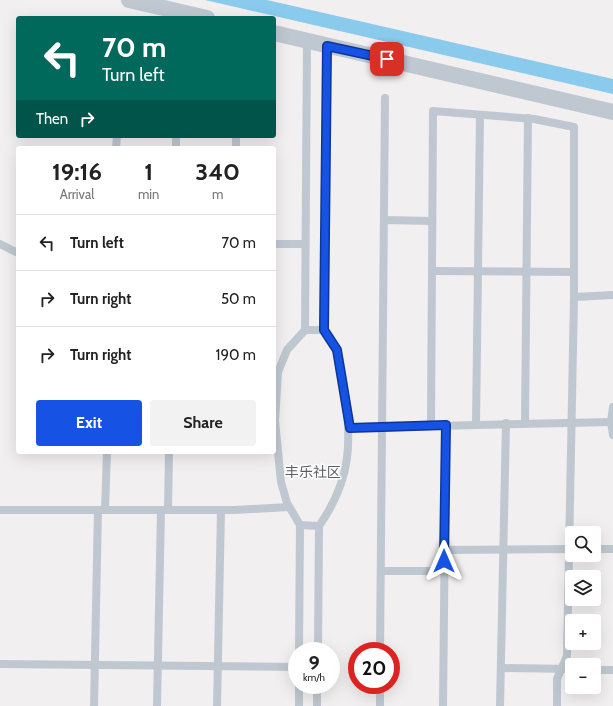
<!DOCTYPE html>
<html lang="en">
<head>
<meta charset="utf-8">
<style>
	body { margin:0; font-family:Cabin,"Noto Sans SC",sans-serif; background:#f2f2f2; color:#222; height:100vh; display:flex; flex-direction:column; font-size:15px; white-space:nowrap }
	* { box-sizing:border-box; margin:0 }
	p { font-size:13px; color:#767676 }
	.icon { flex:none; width:22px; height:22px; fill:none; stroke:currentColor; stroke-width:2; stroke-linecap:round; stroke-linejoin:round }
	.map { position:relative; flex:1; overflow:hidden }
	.sheet { position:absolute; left:16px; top:146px; width:260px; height:308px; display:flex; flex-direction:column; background:#fff; border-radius:4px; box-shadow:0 4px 16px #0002 }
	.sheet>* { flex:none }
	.guide { position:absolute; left:16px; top:16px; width:260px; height:122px; border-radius:4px; box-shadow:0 4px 16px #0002; background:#00695c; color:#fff; overflow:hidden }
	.controls { position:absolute; left:565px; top:526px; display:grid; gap:8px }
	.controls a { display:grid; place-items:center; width:36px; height:36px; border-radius:4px; background:#fff; box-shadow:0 4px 16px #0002; font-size:20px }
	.speed { position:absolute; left:288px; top:642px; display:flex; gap:8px; font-size:20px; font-weight:700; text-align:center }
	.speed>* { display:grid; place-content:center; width:52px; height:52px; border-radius:50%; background:#fff; box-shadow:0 4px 16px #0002; line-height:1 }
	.speed small { font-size:10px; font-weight:400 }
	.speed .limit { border:6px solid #d22; background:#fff; color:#111 }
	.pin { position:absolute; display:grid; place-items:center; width:34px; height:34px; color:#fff; margin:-17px; border-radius:8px; box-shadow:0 2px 6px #0006 }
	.me { position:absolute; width:44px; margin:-22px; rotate:0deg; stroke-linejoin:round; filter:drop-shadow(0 0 3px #0008) }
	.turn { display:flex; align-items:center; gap:14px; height:84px; padding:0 20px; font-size:18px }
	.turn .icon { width:52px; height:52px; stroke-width:2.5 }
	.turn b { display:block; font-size:28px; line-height:34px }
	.then { display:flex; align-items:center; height:38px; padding:0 20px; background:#0003; gap:8px; font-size:15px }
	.eta { display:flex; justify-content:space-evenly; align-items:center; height:68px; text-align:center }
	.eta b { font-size:24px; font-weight:800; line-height:28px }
	.action { display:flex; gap:8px; margin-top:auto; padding:8px 20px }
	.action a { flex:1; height:46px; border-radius:4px; background:#1653e4; color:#fff; font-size:16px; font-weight:800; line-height:46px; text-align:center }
	.action a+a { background:#f2f2f2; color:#222 }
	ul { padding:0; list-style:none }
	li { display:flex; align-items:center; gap:12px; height:56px; padding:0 20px; border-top:1px solid #e0e0e0 }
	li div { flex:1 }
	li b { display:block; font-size:15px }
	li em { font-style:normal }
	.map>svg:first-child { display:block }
	.water { fill:#89caed }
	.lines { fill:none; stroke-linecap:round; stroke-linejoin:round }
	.lane { stroke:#bfc7d1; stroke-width:8 }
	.street { stroke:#bfc7d1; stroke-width:16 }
	.route-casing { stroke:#0e3694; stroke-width:10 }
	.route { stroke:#1653e4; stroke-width:7 }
	.labels { text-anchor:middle; stroke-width:3; stroke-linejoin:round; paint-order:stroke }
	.neighbourhood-label { font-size:14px; fill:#5b5e64; stroke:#fff }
</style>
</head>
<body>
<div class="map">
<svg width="613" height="706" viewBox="0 0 613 706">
	<rect width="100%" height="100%" fill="#f1efef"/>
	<!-- water -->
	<path class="water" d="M205 0H267L613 79V94Z"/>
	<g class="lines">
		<!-- lane -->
		<g class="lane">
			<path d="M116 148 117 136"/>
			<path d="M176 148V136"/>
			<path d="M236 148V136"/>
			<path d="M384 220 432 221"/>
			<path d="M0 244 18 253"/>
			<path d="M274 244H305"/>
			<path d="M432 271 574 272"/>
			<path d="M574 297 613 295"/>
			<path d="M305 330 307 41"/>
			<path d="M324 330 327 46"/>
			<path d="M613 407 611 422 613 435"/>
			<path d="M525 423 528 118"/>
			<path d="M476 424 480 115"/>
			<path d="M431 425 433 111 534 119 574 127V297L567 656 557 679V706"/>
			<path d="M350 428 611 422"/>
			<path d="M0 510H235L289 507"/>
			<path d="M105 510 107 452"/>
			<path d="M168 510 169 452"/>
			<path d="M594 549H613"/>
			<path d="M444 550 572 549"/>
			<path d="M381 571H444"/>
			<path d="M299 651 300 525 287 503 281 482 275 421 278 372 287 350 305 330H324C339 346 341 365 344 386 352 441 352 479 319 526L300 525"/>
			<path d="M318 651 319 526"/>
			<path d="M380 651 385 98"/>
			<path d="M0 664 297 667"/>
			<path d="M501 668 572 669"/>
			<path d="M594 670H613"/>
			<path d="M94 706 98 510"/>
			<path d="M157 706 161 510"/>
			<path d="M217 706 221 510"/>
			<path d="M299 706V685"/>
			<path d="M317 706V685"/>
			<path d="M380 706V685"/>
			<path d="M443 706 446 425"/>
			<path d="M500 706 506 423"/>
		</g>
		<!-- street -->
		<g class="street">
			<path d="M129 0 207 18"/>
			<path d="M274 33 613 112"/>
		</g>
	</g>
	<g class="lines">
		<!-- route casing -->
		<g class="route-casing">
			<path id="route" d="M387 59 327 46 324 330 337 350 350 428 446 425 444 561"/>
		</g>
		<!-- route -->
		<use href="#route" class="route"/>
	</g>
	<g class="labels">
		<!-- neighbourhood labels -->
		<g class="neighbourhood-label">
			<text x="313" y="477">丰乐社区</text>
		</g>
	</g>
</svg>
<div class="controls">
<a><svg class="icon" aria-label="search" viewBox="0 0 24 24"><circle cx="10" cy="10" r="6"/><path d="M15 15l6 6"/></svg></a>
<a><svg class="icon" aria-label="layers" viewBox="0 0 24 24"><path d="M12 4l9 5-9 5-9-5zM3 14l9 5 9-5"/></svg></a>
<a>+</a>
<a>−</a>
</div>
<div class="speed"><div>9<small>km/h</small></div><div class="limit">20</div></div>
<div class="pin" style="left:387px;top:59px;background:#d93025"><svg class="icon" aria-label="arrive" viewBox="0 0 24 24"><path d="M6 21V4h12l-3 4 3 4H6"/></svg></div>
<svg class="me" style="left:444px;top:561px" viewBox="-20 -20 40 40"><path d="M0-17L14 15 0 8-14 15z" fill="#1653e4" stroke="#fff" stroke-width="4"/></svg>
<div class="guide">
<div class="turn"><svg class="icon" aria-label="left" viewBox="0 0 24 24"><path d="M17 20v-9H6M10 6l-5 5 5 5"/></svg><div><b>70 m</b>Turn left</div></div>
<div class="then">Then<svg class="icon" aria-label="right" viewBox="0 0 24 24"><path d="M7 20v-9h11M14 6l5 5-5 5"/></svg></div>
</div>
<section class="sheet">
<div class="eta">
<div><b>19:16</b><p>Arrival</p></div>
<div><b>1</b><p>min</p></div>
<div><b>340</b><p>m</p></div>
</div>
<ul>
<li><svg class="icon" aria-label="left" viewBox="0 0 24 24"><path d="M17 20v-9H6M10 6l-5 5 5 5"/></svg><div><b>Turn left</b></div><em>70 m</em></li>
<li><svg class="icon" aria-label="right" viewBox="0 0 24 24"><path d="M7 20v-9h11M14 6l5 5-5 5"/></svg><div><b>Turn right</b></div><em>50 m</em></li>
<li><svg class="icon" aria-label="right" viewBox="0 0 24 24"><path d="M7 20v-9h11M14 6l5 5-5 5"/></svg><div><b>Turn right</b></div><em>190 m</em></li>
</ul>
<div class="action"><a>Exit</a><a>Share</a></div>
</section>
</div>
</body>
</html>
